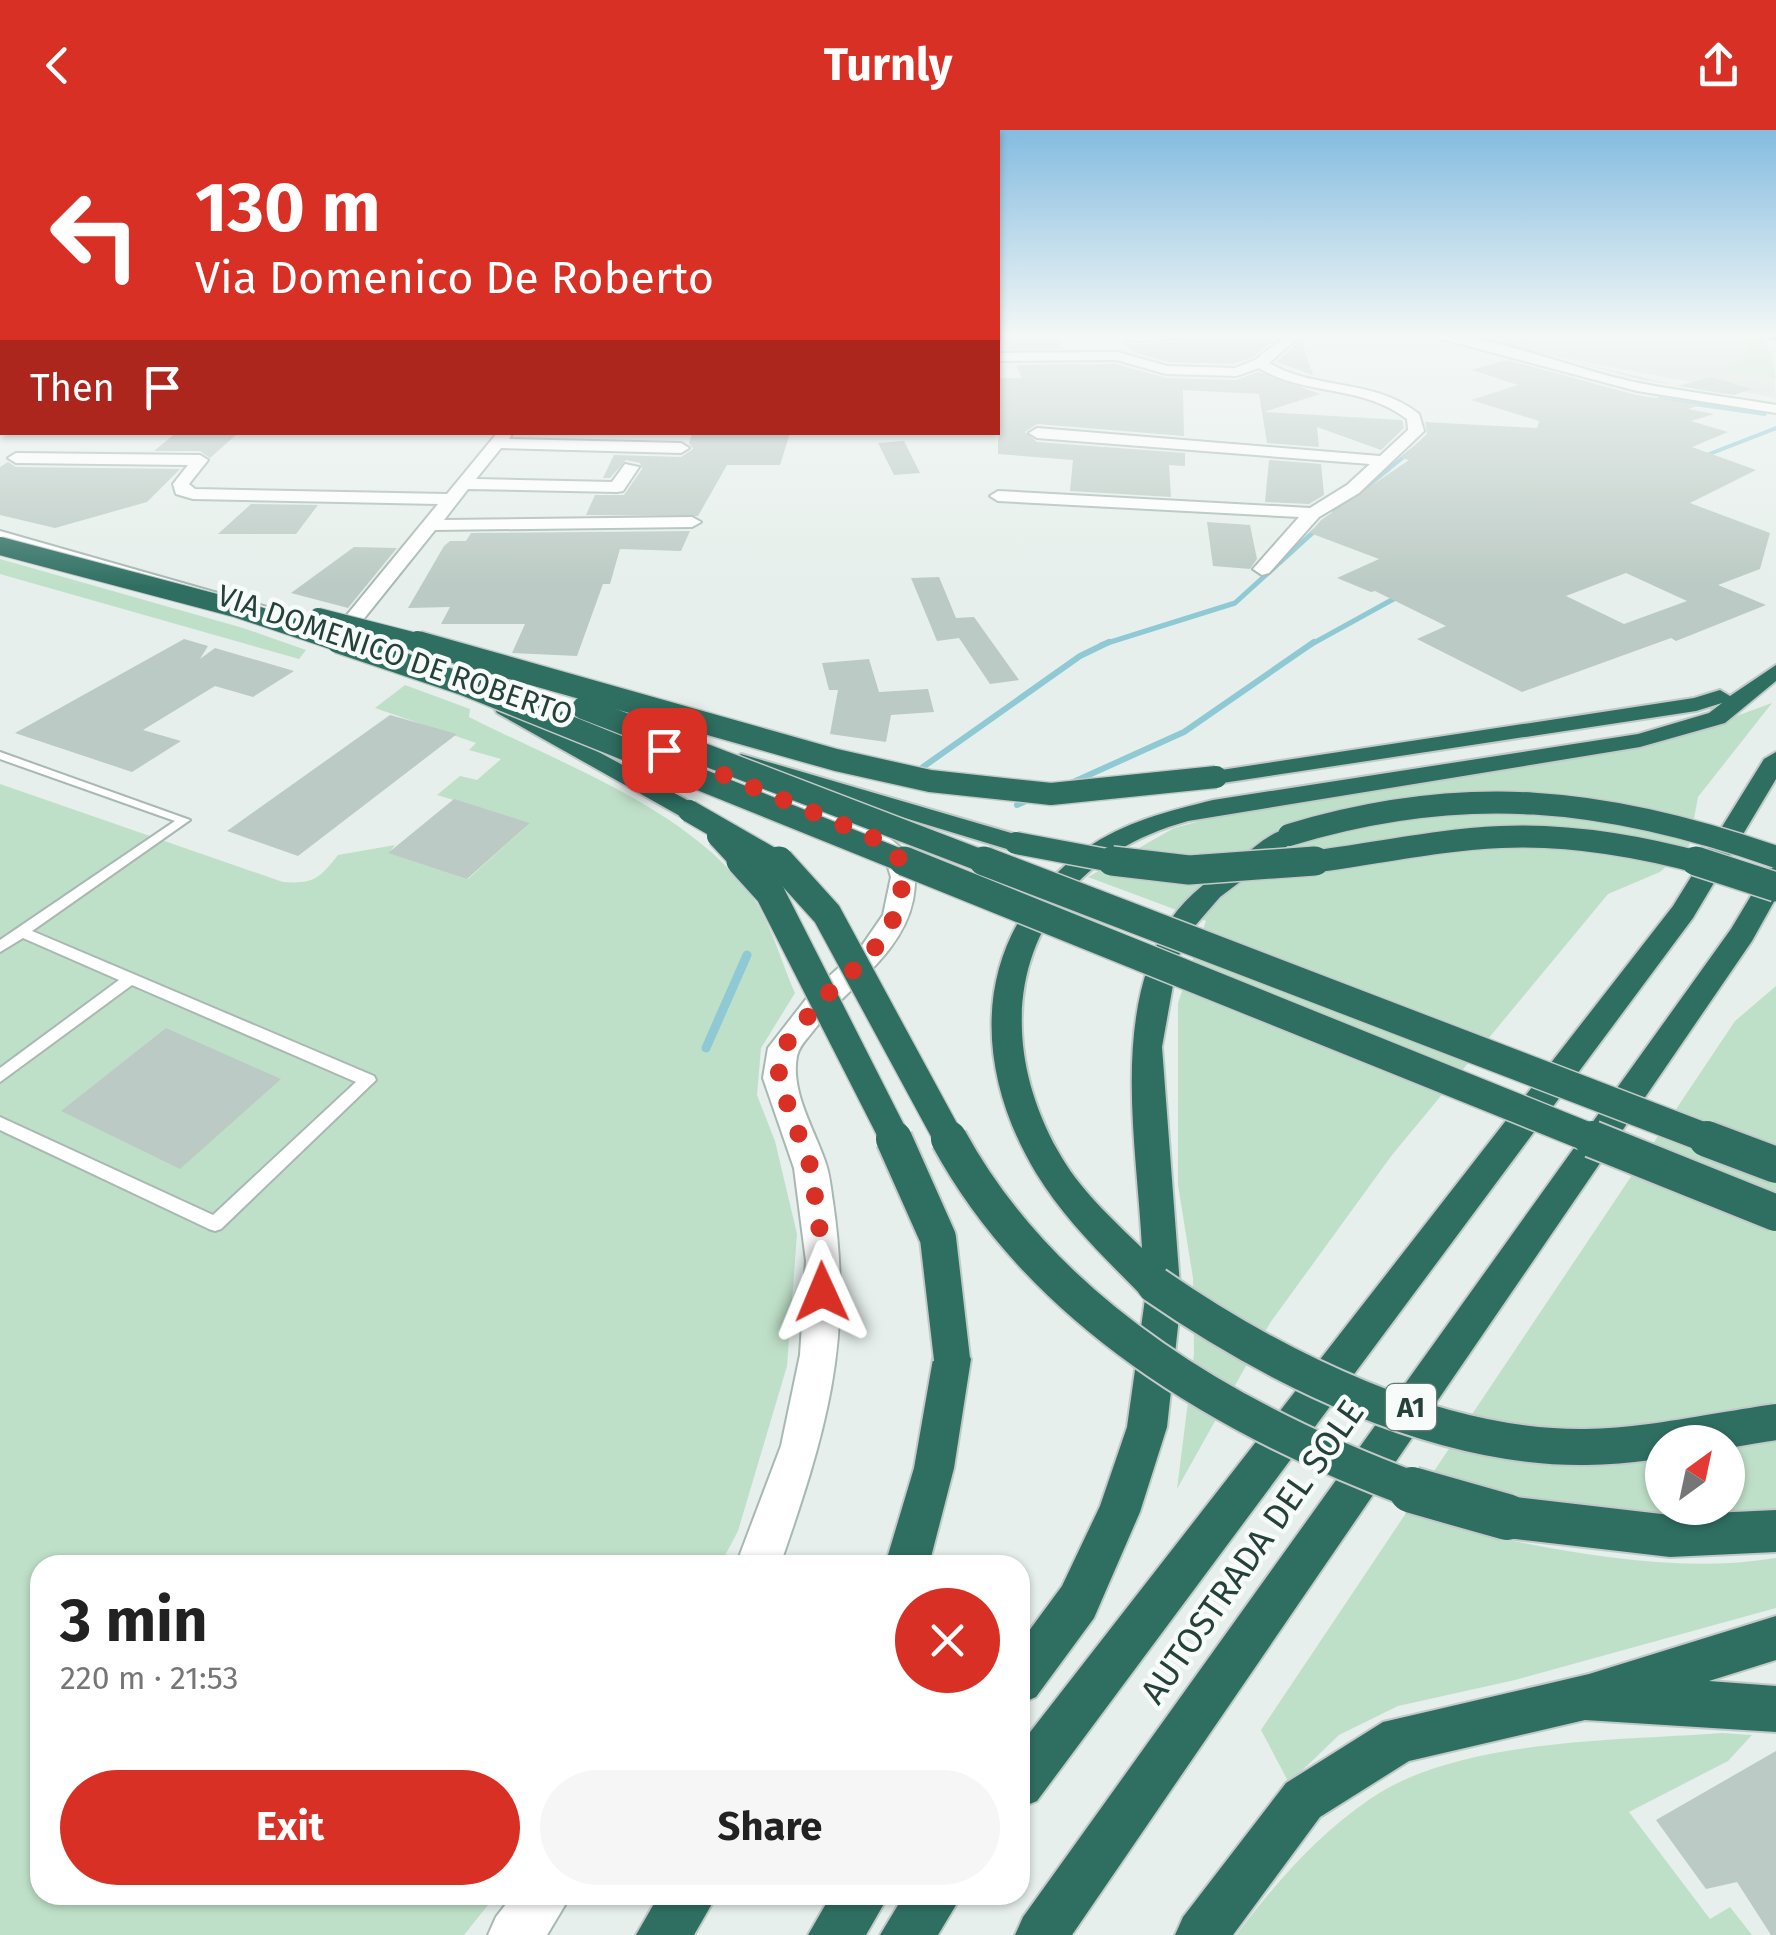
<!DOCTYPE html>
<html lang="en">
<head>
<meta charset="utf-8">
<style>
	body { margin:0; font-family:"Fira Sans",sans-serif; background:#f6f6f6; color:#222; height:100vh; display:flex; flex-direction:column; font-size:38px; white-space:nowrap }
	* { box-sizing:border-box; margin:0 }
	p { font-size:32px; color:#767676 }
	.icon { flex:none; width:55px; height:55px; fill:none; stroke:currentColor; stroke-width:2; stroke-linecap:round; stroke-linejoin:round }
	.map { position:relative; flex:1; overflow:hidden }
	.side { position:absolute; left:30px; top:1425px; width:1000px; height:350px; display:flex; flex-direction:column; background:#fff; border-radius:30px; box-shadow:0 2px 8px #0004 }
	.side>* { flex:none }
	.banner { position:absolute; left:0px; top:0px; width:1000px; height:305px; box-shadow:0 2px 8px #0004; background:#d93025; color:#fff; overflow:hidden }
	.needle { width:65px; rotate:33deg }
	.tools { position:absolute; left:1645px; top:1295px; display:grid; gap:20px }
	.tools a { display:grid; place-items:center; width:100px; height:100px; border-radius:50%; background:#fff; box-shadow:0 2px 8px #0004; font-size:50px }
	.pin { position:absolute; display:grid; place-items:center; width:85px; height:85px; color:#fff; margin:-42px; border-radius:20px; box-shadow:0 5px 15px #0006 }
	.me { position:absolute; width:110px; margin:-55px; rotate:359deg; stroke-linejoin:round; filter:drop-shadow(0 0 8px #0008) }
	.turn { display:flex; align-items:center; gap:35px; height:210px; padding:0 30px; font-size:45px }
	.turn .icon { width:130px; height:130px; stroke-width:2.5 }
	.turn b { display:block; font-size:70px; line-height:85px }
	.then { display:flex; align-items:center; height:95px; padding:0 30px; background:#0003; gap:20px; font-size:38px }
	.round { display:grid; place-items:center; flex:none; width:105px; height:105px; border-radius:52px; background:#f6f6f6 }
	.headline { display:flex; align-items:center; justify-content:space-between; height:170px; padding:0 30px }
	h1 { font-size:60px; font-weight:700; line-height:75px }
	.primary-button { display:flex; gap:20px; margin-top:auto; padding:20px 30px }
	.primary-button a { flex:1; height:115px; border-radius:60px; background:#d93025; color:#fff; font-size:40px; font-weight:700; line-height:115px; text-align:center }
	.primary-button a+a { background:#f6f6f6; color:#222 }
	header { display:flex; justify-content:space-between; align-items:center; height:130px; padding:0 30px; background:#d93025; color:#fff; font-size:45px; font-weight:700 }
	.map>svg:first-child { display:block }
	.built { fill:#d4dfda }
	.green { fill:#bfe0c8; fill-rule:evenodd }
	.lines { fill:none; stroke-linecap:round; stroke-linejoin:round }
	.stream-far3 { stroke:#8ec9d4; stroke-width:4 }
	.stream-far2 { stroke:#8ec9d4; stroke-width:5 }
	.stream-far1 { stroke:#8ec9d4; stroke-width:6 }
	.stream { stroke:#8ec9d4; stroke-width:9 }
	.building { fill:#bbcac4; fill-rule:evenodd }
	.lane-casing { stroke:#a8b8b2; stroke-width:4 }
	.street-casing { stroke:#a8b8b2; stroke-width:4 }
	.secondary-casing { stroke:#a4bbb3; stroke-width:4 }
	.highway-casing { stroke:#c2cac8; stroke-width:4 }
	.lane { fill:#fff; fill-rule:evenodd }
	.street { fill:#fff; fill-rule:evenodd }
	.secondary { fill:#fff; fill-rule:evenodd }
	.highway { fill:#2f6f62; fill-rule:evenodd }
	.highway-bridge-far4-casing { stroke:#c2cac8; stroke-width:20; stroke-linecap:butt }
	.highway-bridge-far3-casing { stroke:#c2cac8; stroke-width:25; stroke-linecap:butt }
	.highway-bridge-far2-casing { stroke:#c2cac8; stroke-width:32; stroke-linecap:butt }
	.highway-bridge-far1-casing { stroke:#c2cac8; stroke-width:40; stroke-linecap:butt }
	.highway-bridge-casing { stroke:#c2cac8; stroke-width:50; stroke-linecap:butt }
	.highway-bridge-far4 { stroke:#2f6f62; stroke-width:18 }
	.highway-bridge-far3 { stroke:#2f6f62; stroke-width:22 }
	.highway-bridge-far2 { stroke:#2f6f62; stroke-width:29 }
	.highway-bridge-far1 { stroke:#2f6f62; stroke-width:36 }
	.highway-bridge { stroke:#2f6f62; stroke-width:46 }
	.route { stroke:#d93025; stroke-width:18; stroke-dasharray:0 32.4 }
	.labels { text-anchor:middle; stroke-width:9; stroke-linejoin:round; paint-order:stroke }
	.shield { fill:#f7fbf9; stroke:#637a73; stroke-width:2.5 }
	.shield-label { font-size:28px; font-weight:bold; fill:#24423a }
	.street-label { font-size:30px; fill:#24423a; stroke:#f7fbf9 }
	.near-street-label { font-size:35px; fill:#24423a; stroke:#f7fbf9 }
</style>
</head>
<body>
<header><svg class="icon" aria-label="back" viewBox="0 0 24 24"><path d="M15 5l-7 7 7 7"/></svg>Turnly<svg class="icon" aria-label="share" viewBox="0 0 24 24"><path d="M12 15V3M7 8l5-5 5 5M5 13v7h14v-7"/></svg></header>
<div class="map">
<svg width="1776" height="1805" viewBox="0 0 1776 1805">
	<rect width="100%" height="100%" fill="#e6efeb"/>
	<!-- built -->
	<path class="built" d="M1437 204H1746V229L1727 239 1774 248 1776 268Z"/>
	<!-- green -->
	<g class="green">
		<path d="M1746 204H1762L1772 227 1776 249 1724 239 1746 229Z"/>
		<path d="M0 429 243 498 306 520 299 529 0 444Z"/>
		<path d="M405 555 470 579 469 587C563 635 687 678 751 765 771 792 781 832 795 863L761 918 757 965 775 1011 797 1104 787 1236 738 1401 720 1435H40V1765H496L464 1805H0V654L283 752C314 754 319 749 338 725L395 715 389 723 468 749 530 693 437 665 460 646 477 650 501 629 469 620 476 613 375 578Z"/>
		<path d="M1772 573 1698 667 1689 716 1660 742 1608 764 1392 1025 1270 1193 1177 1359 1194 1224 1193 1148 1178 1055V873L1206 791 1088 747 1174 698 1249 678 1610 623 1679 607Z"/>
		<path d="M1776 856V1381L1655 1385 1494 1407C1585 1426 1683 1443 1776 1428V1478L1515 1550 1398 1576 1339 1605 1289 1653 1261 1600 1735 891ZM1662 1312H1728V1378H1662Z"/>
		<path d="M1722 1603 1752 1605 1728 1631 1629 1682 1710 1789 1730 1777 1752 1805H1236C1275 1754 1316 1706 1370 1669 1458 1608 1617 1611 1722 1603Z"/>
	</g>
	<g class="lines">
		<!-- stream-far3 -->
		<g class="stream-far3">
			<path d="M1659 269 1765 284"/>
			<path d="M1699 328 1776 298"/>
			<path d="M1385 342 1416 317"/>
		</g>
		<!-- stream-far2 -->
		<g class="stream-far2">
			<path d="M1335 382 1388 339"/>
			<path d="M1101 515 1235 473 1320 396"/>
			<path d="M1310 515 1399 466"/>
		</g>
		<!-- stream-far1 -->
		<g class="stream-far1">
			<path d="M923 637 1080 526 1109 512"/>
			<path d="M1071 653 1184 602 1314 512"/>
			<path d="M1017 675 1033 668"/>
		</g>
		<!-- stream -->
		<path class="stream" d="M706 918 747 825"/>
	</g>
	<!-- building -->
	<g class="building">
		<path d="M1000 204H1051L1064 219H1008Z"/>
		<path d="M1272 204 1275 209 1253 227 1234 234 1168 232 1133 222 1121 210 1133 215 1184 212 1193 206Z"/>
		<path d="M1301 210 1313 245 1276 232Z"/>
		<path d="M1507 230 1636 265 1701 275 1688 279 1714 284 1691 291 1728 302 1692 317 1756 340 1690 373 1770 403 1760 439 1718 455 1766 475 1676 511 1671 508 1522 562 1417 509 1446 496 1375 461 1371 462 1337 448 1379 429 1310 403 1321 390 1409 330 1401 328 1427 304 1425 292 1537 298 1539 291 1471 270 1518 255 1472 240ZM1626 443 1687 471 1624 494 1566 466Z"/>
		<path d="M1579 233 1678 256 1711 247 1752 259 1734 265 1708 261 1640 249Z"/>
		<path d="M1116 234 1166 248 1236 250 1259 242 1320 264 1264 282 1402 290 1404 298 1381 320 1317 297 1319 317 1267 313 1259 264 1183 260 1184 306 1037 294 1025 302 1037 312 1185 323V336L1169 335 1171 367 1070 361 1073 330 998 324V248H1022L1016 235Z"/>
		<path d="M177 302H218L238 303 210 328 200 321H154Z"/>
		<path d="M790 303 780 335H727L698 386 586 385 595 365H624L642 339 640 333 626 330 610 348H603L614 325 681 327 693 319 689 313 692 304Z"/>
		<path d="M904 311 920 343 894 345 878 313Z"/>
		<path d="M1269 330 1321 334 1324 365 1309 374 1265 372Z"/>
		<path d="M8 332 16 337 180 339 147 372 55 398 0 385V337Z"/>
		<path d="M251 374 318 375 296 404H218Z"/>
		<path d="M1207 392 1250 395 1257 429 1250 439 1213 436Z"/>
		<path d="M690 401 681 421 620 419 610 454H603L577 526 512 523 525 494H441L450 477 408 478 444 416 450 411H466L471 403Z"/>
		<path d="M354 417 397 418 348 478 291 463Z"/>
		<path d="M939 447 956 488 974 487 1019 550 990 554 959 508 937 511 911 448Z"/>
		<path d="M184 509 208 516 200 529 215 518 294 541 253 567 215 556 143 600 181 611 132 642 15 603Z"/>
		<path d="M869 529 879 562 928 559 934 582 891 585 886 612 830 604 838 560H829L822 533Z"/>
		<path d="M390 585 457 604 298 726 227 701Z"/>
		<path d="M454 669 530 693 467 749 388 723Z"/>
		<path d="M166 898 281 949 180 1039 61 981Z"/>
		<path d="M1776 1621V1805H1771L1737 1752 1706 1759 1656 1690Z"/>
	</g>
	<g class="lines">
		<!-- lane casing -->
		<g class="lane-casing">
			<path id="lane" d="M0 622 190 690 32 801 374 946 376 950 221 1099 215 1101 209 1099 0 1000V987L213 1085 356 952 132 855 0 952V938L119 850 23 808 0 822V810L175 691 0 629Z"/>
		</g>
		<!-- street casing -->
		<g class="street-casing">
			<g id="street">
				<path d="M1128 204H1190L1184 208 1133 211 1128 210Z"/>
				<path d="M1288 204H1302L1269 233C1316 261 1371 247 1419 284L1424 301 1359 363 1319 387 1269 443 1262 445 1253 439 1299 387 998 371 990 366 998 361 1310 378 1347 355 1370 334 1037 308 1029 303 1037 298 1380 326 1408 300 1407 289C1362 254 1305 266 1259 238L1236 246 1166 244 1117 230 998 231V223L1118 222 1167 236 1235 238 1255 230Z"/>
				<rect x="0" y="237" width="2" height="8"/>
				<path d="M498 302H513L509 309 681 313 689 318 681 323 501 318 476 349 612 352 625 334 639 337 623 361 617 362 468 359 444 390 692 387 701 392 692 397 435 400 354 501 382 513 372 519 0 412V401L337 497 438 374 193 369 176 364 173 354 188 335 16 333 8 328 16 323 200 325 208 330 189 354 195 359 447 364Z"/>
				<path d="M491 548 620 594 623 599 620 604H604L483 559 480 554 483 549Z"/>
				<path d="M664 613 881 702C910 724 920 731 913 770 902 825 846 858 813 901 807 909 799 916 797 926 790 962 815 1000 826 1034 830 1046 831 1059 833 1072 854 1212 825 1305 780 1435H736L781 1316 800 1225 806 1131 794 1038 763 948 768 918 810 864 861 817 883 785 891 747 886 731 863 712 656 625 652 620Z"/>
				<path d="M513 1765H571L547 1805H488L496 1787Z"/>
			</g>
		</g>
		<!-- secondary casing -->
		<g class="secondary-casing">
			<path id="secondary" d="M1423 204C1497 204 1567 238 1639 253 1684 262 1731 267 1776 275V283L1637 261Z"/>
		</g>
		<!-- highway casing -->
		<g class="highway-casing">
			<g id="highway">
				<path d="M1769 204H1776V210L1771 209Z"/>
				<path d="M1776 535V551L1725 593 1640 617 1188 691C1030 734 980 881 1058 1021 1078 1058 1112 1089 1142 1118 1137 1013 1110 883 1171 789 1188 764 1214 746 1239 729 1256 717 1277 694 1298 700L1302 705 1220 767 1194 797 1178 827 1162 917 1181 1169 1167 1297 1140 1382 1094 1488 1036 1567 1020 1574V1513L1062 1456 1100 1376 1127 1297 1145 1169C1107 1130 1065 1091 1036 1043 968 930 973 799 1086 719 1123 692 1169 681 1213 670L1638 604 1709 583 1722 573 1696 581 1216 654 1208 652 1204 647 1208 642 1694 568 1720 560 1730 566Z"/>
				<path d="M505 571 698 676 701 681 698 686H680L497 583 494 578Z"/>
				<path d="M1776 622V649L1693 788 1037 1671 1020 1678V1615L1673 776 1764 629Z"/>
				<path d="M741 624 1025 707 1029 713 1016 721 1007 719 733 636 729 631Z"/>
				<path d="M1776 737V768L1752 811 1072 1805H1015L1023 1787 1731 799 1767 739Z"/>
				<path d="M952 1211 965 1217 971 1229 954 1338 929 1435H885L914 1338 933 1229 939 1217Z"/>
				<path d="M1507 1366 1670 1385 1776 1380V1422L1670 1427 1507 1408 1492 1402 1486 1387 1492 1372Z"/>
				<path d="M1776 1486V1530L1709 1551 1776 1556V1602L1585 1590 1409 1631 1320 1687 1233 1805H1175L1183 1787 1286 1653 1383 1592 1589 1544Z"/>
				<path d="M659 1765H717L694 1805H636Z"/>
				<path d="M831 1765H889L866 1805H808Z"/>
				<path d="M904 1765H962L938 1805H880Z"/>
			</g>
		</g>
		<!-- lane -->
		<use href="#lane" class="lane"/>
		<!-- street -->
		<use href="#street" class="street"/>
		<!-- secondary -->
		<use href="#secondary" class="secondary"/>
		<!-- highway -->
		<use href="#highway" class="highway"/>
		<!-- highway-bridge-far4 casing -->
		<g class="highway-bridge-far4-casing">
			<g id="highway-bridge-far4">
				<path d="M0 416 235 478 346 515"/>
				<path d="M318 487 428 515"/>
			</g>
		</g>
		<!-- highway-bridge-far3 casing -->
		<g class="highway-bridge-far3-casing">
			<g id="highway-bridge-far3">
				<path d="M338 512 463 554 910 734"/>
				<path d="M418 512 836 630 930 651 1051 664 1216 647"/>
				<path d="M583 578 990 734"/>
				<path d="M689 681 781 734"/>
				<path d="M1289 705C1463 652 1606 667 1776 727"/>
				<path d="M718 706 744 734"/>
				<path d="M1016 713 1128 734"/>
				<path d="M1296 734C1365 726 1432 710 1501 707 1570 704 1639 716 1705 734"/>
			</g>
		</g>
		<!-- highway-bridge-far2 casing -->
		<g class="highway-bridge-far2-casing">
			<g id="highway-bridge-far2">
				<path d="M741 731 770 763 896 1011"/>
				<path d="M779 731 827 784 950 1011"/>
				<path d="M904 731 1598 1011"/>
				<path d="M984 731 1714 1011"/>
				<path d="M1112 731 1189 740 1315 731"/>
				<path d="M1696 731 1776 757"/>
			</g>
		</g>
		<!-- highway-bridge-far1 casing -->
		<g class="highway-bridge-far1-casing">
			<g id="highway-bridge-far1">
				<path d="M894 1009 938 1108 952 1229"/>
				<path d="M949 1009C1046 1187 1235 1294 1419 1362"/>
				<path d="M1592 1009 1776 1083"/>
				<path d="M1707 1009 1776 1035"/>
				<path d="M1155 1155C1275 1238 1437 1319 1586 1317 1650 1316 1713 1301 1776 1292"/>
			</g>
		</g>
		<!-- highway-bridge casing -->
		<g class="highway-bridge-casing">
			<path id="highway-bridge" d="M1412 1360 1507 1387"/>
		</g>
		<!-- highway-bridge-far4 -->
		<use href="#highway-bridge-far4" class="highway-bridge-far4"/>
		<!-- highway-bridge-far3 -->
		<use href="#highway-bridge-far3" class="highway-bridge-far3"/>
		<!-- highway-bridge-far2 -->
		<use href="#highway-bridge-far2" class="highway-bridge-far2"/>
		<!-- highway-bridge-far1 -->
		<use href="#highway-bridge-far1" class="highway-bridge-far1"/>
		<!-- highway-bridge -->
		<use href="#highway-bridge" class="highway-bridge"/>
	</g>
	<!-- sky -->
	<linearGradient id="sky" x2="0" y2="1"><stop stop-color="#84bce0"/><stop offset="0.45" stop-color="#f4f8f6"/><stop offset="1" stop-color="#f4f8f6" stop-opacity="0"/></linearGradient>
	<rect width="1776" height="457" fill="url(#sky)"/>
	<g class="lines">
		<!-- route -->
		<path class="route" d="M664 620 872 707 898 727 904 747 896 785 871 824 820 871 783 918 778 948 811 1038 824 1131 822 1162"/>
	</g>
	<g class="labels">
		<!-- shield labels -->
		<rect class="shield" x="1386" y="1254" width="50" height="46" rx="8"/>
		<g class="shield-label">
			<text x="1411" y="1287">A1</text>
		</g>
		<!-- street labels -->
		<g class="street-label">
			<text transform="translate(395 525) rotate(19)" y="10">VIA DOMENICO DE ROBERTO</text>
		</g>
		<!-- near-street labels -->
		<g class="near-street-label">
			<text transform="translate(1252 1422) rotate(-55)" y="12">AUTOSTRADA DEL SOLE</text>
		</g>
	</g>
</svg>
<div class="tools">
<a><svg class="needle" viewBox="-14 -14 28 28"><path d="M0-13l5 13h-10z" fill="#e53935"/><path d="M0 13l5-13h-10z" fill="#767676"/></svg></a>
</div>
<div class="pin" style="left:664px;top:620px;background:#d93025"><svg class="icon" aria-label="arrive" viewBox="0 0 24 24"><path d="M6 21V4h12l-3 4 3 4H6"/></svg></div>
<svg class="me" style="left:822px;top:1162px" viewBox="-20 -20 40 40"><path d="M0-17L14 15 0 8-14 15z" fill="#d93025" stroke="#fff" stroke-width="4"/></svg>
<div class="banner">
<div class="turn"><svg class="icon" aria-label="left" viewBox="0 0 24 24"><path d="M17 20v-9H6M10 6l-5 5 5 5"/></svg><div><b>130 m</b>Via Domenico De Roberto</div></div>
<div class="then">Then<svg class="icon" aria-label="arrive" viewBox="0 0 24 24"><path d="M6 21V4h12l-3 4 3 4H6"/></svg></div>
</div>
<section class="side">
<div class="headline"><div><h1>3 min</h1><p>220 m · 21:53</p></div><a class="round" style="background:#d93025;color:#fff"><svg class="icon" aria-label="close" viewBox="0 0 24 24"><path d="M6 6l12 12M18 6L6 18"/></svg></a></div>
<div class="primary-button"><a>Exit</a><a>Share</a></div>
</section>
</div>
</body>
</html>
